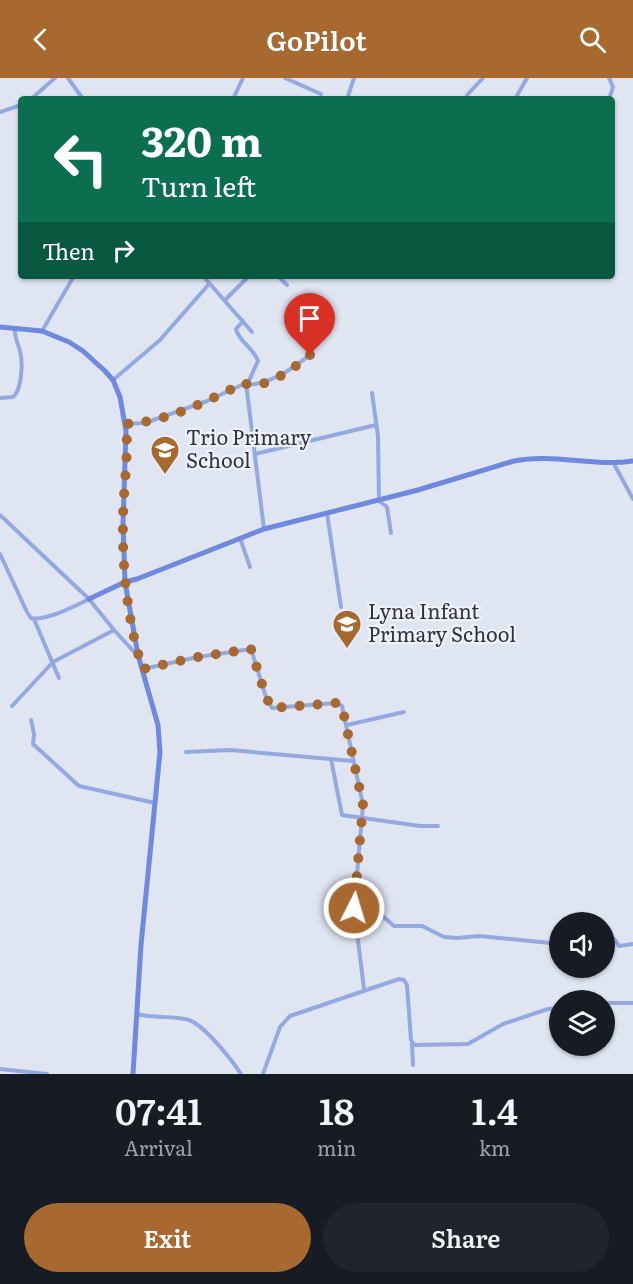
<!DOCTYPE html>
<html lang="en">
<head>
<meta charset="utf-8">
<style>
	body { margin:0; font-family:Literata,serif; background:#20242c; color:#f1f3f6; height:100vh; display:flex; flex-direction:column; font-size:22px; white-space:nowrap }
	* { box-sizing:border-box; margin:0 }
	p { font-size:20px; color:#9ea1a6 }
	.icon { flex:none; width:33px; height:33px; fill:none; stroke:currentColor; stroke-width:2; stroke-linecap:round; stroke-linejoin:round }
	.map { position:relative; height:996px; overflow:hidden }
	.drawer { display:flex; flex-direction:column; background:#171b24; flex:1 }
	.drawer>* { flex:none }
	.hud { position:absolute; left:18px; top:18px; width:597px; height:183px; border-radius:6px; box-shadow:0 2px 4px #0004; background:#0b6e4f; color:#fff; overflow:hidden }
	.fabs { position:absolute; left:549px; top:834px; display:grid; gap:12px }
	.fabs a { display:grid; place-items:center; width:66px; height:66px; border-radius:50%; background:#171b24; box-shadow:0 2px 4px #0004; font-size:30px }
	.pin { position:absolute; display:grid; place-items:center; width:51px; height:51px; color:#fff; margin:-62px -26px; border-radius:50% 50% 50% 0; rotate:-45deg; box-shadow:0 0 6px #0007 }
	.pin .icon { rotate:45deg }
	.me { position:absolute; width:66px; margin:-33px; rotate:5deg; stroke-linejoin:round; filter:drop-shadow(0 0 4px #0008) }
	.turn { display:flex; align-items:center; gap:21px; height:126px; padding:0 24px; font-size:27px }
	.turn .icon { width:78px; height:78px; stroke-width:2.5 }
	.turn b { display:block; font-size:42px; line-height:51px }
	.then { display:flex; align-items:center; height:57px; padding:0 24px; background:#0003; gap:12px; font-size:22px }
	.eta { display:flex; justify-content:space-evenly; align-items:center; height:102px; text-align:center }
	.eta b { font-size:36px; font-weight:600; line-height:42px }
	.primary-button { display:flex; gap:12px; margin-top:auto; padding:12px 24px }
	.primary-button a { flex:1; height:69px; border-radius:36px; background:#a86931; color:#fff; font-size:24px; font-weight:600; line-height:69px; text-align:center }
	.primary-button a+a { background:#20242c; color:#f1f3f6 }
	header { display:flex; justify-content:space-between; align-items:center; height:78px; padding:0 24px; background:#a86931; color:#fff; font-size:27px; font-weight:600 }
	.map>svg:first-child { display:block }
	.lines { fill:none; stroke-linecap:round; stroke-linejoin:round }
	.street { stroke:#95a9e1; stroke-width:4 }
	.secondary { stroke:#6e89dd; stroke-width:5 }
	.route { stroke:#a86931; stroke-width:10; stroke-dasharray:0 18 }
	.labels { text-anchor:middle; stroke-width:4.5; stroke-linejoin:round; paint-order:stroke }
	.poi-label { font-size:20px; fill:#303237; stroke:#eef2fd; text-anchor:start }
</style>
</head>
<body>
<header><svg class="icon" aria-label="back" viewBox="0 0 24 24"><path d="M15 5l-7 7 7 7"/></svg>GoPilot<svg class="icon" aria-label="search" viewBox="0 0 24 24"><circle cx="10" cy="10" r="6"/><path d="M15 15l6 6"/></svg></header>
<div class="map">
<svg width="633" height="996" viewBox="0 0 633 996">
	<rect width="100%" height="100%" fill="#e0e5f2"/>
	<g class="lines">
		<!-- street -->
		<g class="street">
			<path d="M68 0 83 21"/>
			<path d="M285 0 321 16"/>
			<path d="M31 21 55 0"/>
			<path d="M233 21 243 0"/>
			<path d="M347 21 354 0"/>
			<path d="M466 21 467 17 483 0"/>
			<path d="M515 21 527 0"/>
			<path d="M609 21 613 9 609 0"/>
			<path d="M0 34 21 27"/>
			<path d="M203 198 252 254"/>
			<path d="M278 198 287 207"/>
			<path d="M225 222 249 198"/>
			<path d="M243 243 236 251C239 264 253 269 258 283L247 307C273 305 290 292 310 277"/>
			<path d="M42 253 74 198"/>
			<path d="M113 302 160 262 209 206"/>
			<path d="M372 315 378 358 379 423 387 429 391 455"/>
			<path d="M0 320 13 319C22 312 23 284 20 273 18 265 14 259 15 250"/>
			<path d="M126 346 145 345 207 323 246 305 264 451"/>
			<path d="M255 376 376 347"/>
			<path d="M614 386 633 421"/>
			<path d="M327 435 341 529"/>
			<path d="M0 437 89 521 114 552 137 577"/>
			<path d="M240 460 250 489"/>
			<path d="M0 476 27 534 31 540C46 543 75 528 89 521"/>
			<path d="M34 541 59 600"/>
			<path d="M143 591 198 579 251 571 266 619 272 630 336 625 342 628 363 727 354 830 364 911"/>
			<path d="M12 628 53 584 114 552"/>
			<path d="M31 642 34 656 33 666 79 708 155 725"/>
			<path d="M347 647 404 634"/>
			<path d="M186 674 230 672 353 683"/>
			<path d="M331 681 342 737 420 748H438"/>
			<path d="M354 830 378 834 394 848H422L444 859 457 860 479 858 560 866"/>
			<path d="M604 863 614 861 619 868 633 866"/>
			<path d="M604 925H633"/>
			<path d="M137 936C154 941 172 937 189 942 204 947 232 982 241 996"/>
			<path d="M412 966 413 987"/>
			<path d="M0 991 47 996"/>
			<path d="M263 996 280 949 290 938 399 901 404 902 407 907 411 962 414 967 468 966 503 946 548 931 560 930"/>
		</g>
		<!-- secondary -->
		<g class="secondary">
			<path d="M0 249 42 253 69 264 83 273 105 293 113 302 120 319 126 353 123 445 125 504 138 577 158 647 160 674 141 867 133 996"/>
			<path d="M89 521 125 504 137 501 264 451 418 412 514 383C553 375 594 389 633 383"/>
		</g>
	</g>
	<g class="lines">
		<!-- route -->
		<path class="route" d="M310 277C295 289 264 314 244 305 207 323 167 344 126 346 129 378 123 412 123 444 122 489 128 549 143 591L198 579 251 571 266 619 272 630 336 625 342 628 363 727 354 830"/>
	</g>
	<!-- icons -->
	<defs>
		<g id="school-pin" transform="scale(1.5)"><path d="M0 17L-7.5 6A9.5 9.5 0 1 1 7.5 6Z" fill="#a86931" stroke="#eef2fd"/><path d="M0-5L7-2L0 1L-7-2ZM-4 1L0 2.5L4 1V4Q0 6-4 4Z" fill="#fff"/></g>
	</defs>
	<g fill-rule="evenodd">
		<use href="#school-pin" x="165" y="372"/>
		<use href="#school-pin" x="347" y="546"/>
	</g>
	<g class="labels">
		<!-- poi labels -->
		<g class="poi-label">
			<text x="186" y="367">Trio Primary<tspan x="186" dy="23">School</tspan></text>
			<text x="368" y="541">Lyna Infant<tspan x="368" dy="23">Primary School</tspan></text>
		</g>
	</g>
</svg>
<div class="fabs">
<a><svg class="icon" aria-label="sound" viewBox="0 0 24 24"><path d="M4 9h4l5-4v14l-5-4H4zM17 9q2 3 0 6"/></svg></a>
<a><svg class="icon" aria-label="layers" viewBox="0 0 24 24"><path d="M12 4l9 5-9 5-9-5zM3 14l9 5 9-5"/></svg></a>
</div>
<div class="pin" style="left:310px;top:277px;background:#d93025"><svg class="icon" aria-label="arrive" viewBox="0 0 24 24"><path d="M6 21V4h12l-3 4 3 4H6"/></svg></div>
<svg class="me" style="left:354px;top:830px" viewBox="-20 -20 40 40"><circle r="17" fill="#a86931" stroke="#fff" stroke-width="3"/><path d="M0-11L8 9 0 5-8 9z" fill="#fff"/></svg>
<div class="hud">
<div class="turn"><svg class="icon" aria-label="left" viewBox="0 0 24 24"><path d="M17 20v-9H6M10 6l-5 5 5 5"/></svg><div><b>320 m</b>Turn left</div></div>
<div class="then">Then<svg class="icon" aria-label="right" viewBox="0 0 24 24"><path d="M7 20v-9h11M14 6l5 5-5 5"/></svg></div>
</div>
</div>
<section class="drawer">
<div class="eta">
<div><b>07:41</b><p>Arrival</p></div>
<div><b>18</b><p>min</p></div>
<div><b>1.4</b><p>km</p></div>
</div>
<div class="primary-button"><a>Exit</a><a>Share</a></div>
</section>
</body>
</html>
